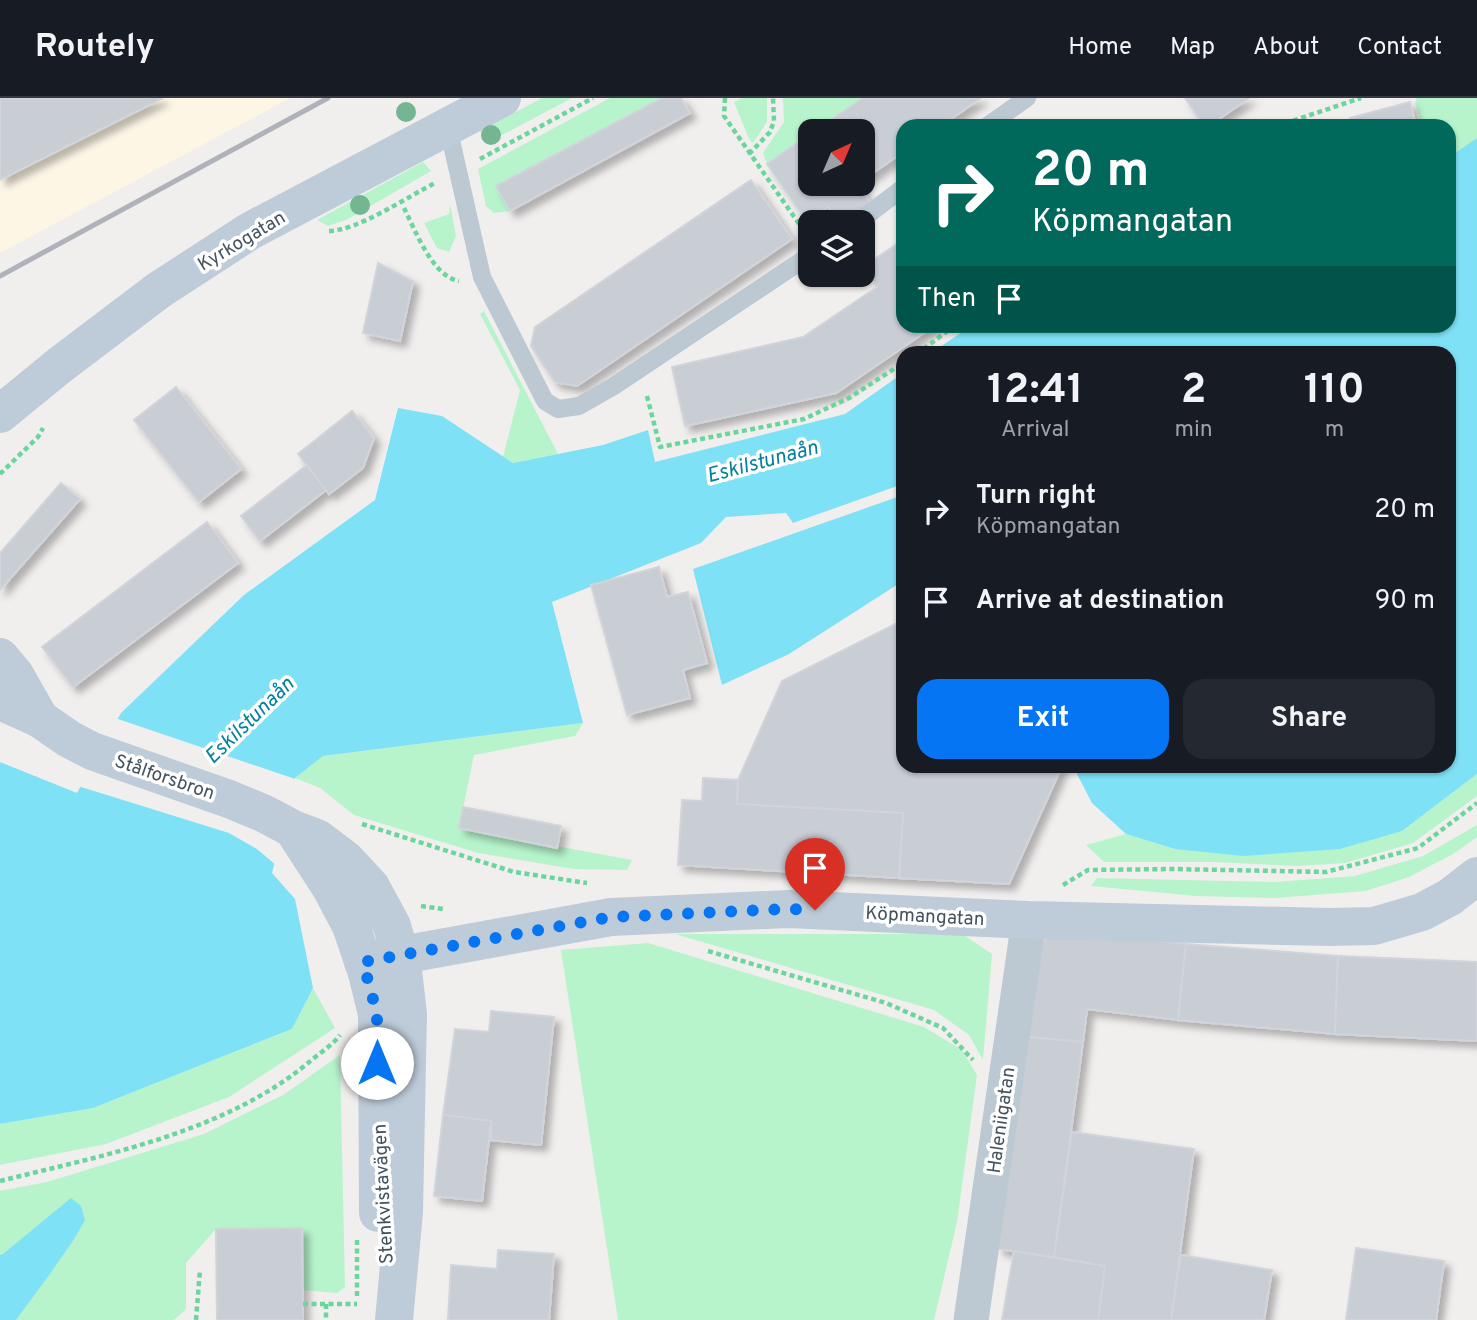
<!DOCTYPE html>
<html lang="en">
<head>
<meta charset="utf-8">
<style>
	body { margin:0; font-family:Overpass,sans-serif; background:#242831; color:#f1f3f6; height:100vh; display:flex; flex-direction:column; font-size:26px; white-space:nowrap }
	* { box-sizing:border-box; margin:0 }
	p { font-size:23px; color:#9ea1a6 }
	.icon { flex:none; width:38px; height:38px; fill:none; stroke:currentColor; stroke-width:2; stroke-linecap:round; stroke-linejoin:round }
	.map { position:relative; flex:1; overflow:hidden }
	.panel { position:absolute; left:896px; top:248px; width:560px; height:427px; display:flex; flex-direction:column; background:#171b24; border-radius:21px; box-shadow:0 2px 5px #0004 }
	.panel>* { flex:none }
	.banner { position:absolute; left:896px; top:21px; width:560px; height:214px; border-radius:21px; box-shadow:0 2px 5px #0004; background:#00695c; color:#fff; overflow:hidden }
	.needle { width:46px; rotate:44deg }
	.buttons { position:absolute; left:798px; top:21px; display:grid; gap:14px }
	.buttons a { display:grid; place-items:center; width:77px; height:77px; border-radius:14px; background:#171b24; box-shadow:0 2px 5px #0004; font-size:35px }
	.pin { position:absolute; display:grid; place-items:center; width:60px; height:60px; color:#fff; margin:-72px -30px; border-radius:50% 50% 50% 0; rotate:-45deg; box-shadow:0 0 7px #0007 }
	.pin .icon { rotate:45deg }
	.me { position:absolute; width:77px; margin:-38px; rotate:0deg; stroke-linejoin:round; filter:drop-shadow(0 0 5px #0008) }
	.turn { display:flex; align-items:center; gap:24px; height:147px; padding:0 21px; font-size:32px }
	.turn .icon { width:91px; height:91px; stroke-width:2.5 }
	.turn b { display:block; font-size:49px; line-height:60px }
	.then { display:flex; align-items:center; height:66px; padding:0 21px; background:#0003; gap:14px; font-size:26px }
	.eta { display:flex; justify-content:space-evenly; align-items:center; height:119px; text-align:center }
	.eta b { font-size:42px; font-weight:700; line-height:49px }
	.button { display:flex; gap:14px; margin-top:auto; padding:14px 21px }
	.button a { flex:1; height:80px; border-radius:21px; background:#0575f4; color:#fff; font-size:28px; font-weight:700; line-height:80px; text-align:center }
	.button a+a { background:#242831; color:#f1f3f6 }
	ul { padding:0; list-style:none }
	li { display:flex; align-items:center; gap:21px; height:91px; padding:0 21px }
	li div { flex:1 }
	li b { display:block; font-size:26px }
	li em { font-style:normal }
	header { display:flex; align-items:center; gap:42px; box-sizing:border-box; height:98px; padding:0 35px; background:#171b24; border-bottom:2px solid #363941 }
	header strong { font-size:33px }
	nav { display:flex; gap:38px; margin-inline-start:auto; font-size:24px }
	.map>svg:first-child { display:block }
	.commercial { fill:#fef6e5 }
	.green { fill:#b7f4cc }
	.water { fill:#7fe1f6 }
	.pier { fill:#f1eeee }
	.building { fill:#c9cdd4; stroke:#d1d4da; stroke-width:2; filter:url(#shadow) }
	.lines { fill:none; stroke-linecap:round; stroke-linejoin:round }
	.path { stroke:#6bd59e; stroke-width:4.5; stroke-dasharray:5 3.5; stroke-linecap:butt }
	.lane { stroke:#bdc9d2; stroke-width:18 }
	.street { stroke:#bdc9d2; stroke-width:35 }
	.secondary { stroke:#beccd9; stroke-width:38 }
	.rail { stroke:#afb3b9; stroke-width:5 }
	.tree { fill:#74b592 }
	.route { stroke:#0575f4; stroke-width:12; stroke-dasharray:0 21.6 }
	.labels { text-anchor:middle; stroke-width:7; stroke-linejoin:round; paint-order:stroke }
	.street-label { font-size:19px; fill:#44525e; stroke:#fff }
	.water-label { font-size:21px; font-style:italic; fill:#03819c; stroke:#fff }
</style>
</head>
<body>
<header>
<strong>Routely</strong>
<nav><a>Home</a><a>Map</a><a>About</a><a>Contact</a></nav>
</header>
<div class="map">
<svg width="1477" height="1222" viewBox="0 0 1477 1222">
	<defs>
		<filter id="shadow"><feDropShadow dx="6" dy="6" stdDeviation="3.5" flood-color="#0004"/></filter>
	</defs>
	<rect width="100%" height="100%" fill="#f1eeee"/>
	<!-- commercial -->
	<path class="commercial" d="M0 0H290L0 155Z"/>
	<!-- green -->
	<g class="green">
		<path d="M542 0H572L487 45 480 33Z"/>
		<path d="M610 0H662L497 88 510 113 494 115 486 108 478 71Z"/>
		<path d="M742 0H767V24L753 45 749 41 734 4Z"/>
		<path d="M783 0H863L815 33H810V36L767 66 763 55 784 24Z"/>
		<path d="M1417 0H1477V40L1449 59V28H1422L1415 5Z"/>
		<path d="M423 64 431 73 348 121 328 128 317 122Z"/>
		<path d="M450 106 456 138 449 154 437 150 424 125 449 116Z"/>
		<path d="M484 213 558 356 513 365 503 359 520 292 480 216Z"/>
		<path d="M583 625 575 638 474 657 459 730 632 762 627 772 574 771 478 755 354 717 320 690 295 680 323 658Z"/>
		<path d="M1477 676V698L1413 745 1345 765 1298 768 1213 764H1104L1086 747 1126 736 1175 751 1402 733Z"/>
		<path d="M1477 727V739L1453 756 1409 779 1366 793 1275 800 1196 798 1091 788 1097 780 1275 784 1355 778 1423 758Z"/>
		<path d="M675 836H962L992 856 983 962 969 937 934 912Z"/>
		<path d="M648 845 924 929 962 952 977 977 957 1124 934 1222H618L561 852Z"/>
		<path d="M313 890 335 930 229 999 106 1046 0 1067V1026L93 1010 292 931Z"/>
		<path d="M340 957 345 1189 337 1195 302 1192 301 1130 216 1131 186 1165V1211L174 1222H16L73 1143 85 1121 0 1157V1093L47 1084 204 1036 283 997Z"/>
	</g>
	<!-- water -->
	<g class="water">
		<path d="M1477 40V676L1402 733 1340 751 1243 758 1175 751 1126 736 1092 705 1077 676 1080 669 1449 668V256L931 255 971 228H1449V59Z"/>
		<path d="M903 275V386L793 425 786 415 726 419 701 445 552 504 583 625 323 658 295 680 272 775 295 801 313 890 292 931 93 1010 0 1026V664L77 695 121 615 244 497 375 402 398 310 442 318 513 365 603 347 648 332 655 364 845 316Z"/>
		<path d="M903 397V483L789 556 722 587 693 471Z"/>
		<path d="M71 1100 81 1108 85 1122 73 1143 47 1180 16 1222H0V1157L3 1156Z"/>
	</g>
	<!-- pier -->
	<path class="pier" d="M115 620 298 682 277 768 257 751 229 735 78 688Z"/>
	<!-- building -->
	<g class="building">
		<path d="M0 0H163L0 82Z"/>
		<path d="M662 0H681L690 15 510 113 496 88Z"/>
		<path d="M863 0H981L941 28H903V54L863 82V33H815Z"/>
		<path d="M1185 0H1249L1209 28H1204Z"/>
		<path d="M1410 4 1416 28H1352L1350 20Z"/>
		<path d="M810 36V86H857L872 107 848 124H839L828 109 807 124 767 66Z"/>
		<path d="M751 82 792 141 577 288 555 284 531 248 535 229Z"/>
		<path d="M903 142V228H934L836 295 685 328 672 269 803 239 877 189 863 169Z"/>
		<path d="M378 165 413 183 400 243 363 235Z"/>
		<path d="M176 289 241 371 199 404 134 322Z"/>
		<path d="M352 313 374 340 363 370 329 396 298 356Z"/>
		<path d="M307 367 326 392 260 443 241 418Z"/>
		<path d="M61 385 80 401 0 492V455Z"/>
		<path d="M207 424 238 465 73 589 42 549Z"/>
		<path d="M659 469 667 499 688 494 707 565 683 572 690 600 627 617 591 487Z"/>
		<path d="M903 522V668H1062L1009 786 899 780 903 715 737 706 738 682 782 583Z"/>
		<path d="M703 680 738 682 737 706 903 715 899 780 678 767 682 702 702 703Z"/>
		<path d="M463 709 561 728 557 750 459 730Z"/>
		<path d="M1056 833 1186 846 1178 922 1087 911 1083 944 1028 939 1038 848Z"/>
		<path d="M1186 846 1338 858 1335 936 1178 922Z"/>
		<path d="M1338 858 1477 864V943L1335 936Z"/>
		<path d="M491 913 554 919 541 1047 491 1042V1023L443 1017 455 931 489 934Z"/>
		<path d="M1028 939 1083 944 1054 1159 998 1151Z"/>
		<path d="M443 1017 491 1023 482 1103 434 1098Z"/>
		<path d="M1072 1034 1194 1051 1171 1222H1098L1105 1168 1054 1159Z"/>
		<path d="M302 1130 303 1222H217L216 1131Z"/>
		<path d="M1356 1150 1444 1163 1436 1222H1346Z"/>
		<path d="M498 1152 554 1156 549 1222H448L451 1167 497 1171Z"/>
		<path d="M1014 1153 1105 1168 1098 1222H1002Z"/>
		<path d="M1181 1157 1272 1172 1264 1222H1171Z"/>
	</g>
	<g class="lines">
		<!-- path -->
		<g class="path">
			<path d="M725 0 724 18 804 133"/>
			<path d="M1277 28 1361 0"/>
			<path d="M749 56 770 34 774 23 773 0"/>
			<path d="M480 61 593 0"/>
			<path d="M404 110C415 132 433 179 459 183"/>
			<path d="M329 133C357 133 409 98 435 85"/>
			<path d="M917 256 954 228"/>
			<path d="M647 298 660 349 804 321 849 300 903 265"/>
			<path d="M0 376 38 339 43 330"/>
			<path d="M362 726 514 774 587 785"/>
			<path d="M1063 787 1088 772 1172 771 1326 774 1418 750 1477 705"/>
			<path d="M421 808 443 811"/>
			<path d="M708 853 886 905 943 930 973 962"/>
			<path d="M0 1083C104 1057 223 1035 308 965 318 956 332 948 340 937"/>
			<path d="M357 1142V1200"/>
			<path d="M303 1206H357"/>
			<path d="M326 1206V1222"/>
			<path d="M196 1222 200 1172"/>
		</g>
		<!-- lane -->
		<g class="lane">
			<path d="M987 28 1027 0"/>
			<path d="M448 29 482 179 545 303 558 311 579 308 614 288 810 157"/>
			<path d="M858 124 903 90"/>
		</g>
		<!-- street -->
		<path class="street" d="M971 1222 1029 822"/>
		<!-- secondary -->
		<g class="secondary">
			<path d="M0 316 60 267 159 192 250 133 502 0"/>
			<path d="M0 559 15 577 40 621"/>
			<path d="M0 603 40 621 69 641 92 653 229 701 265 716 293 731 317 740 346 762 371 789 392 828 402 864 408 916 404 1114 394 1222"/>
			<path d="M296 736 331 790 351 828 367 875 377 916 378 1115"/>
			<path d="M363 864 611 819 788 811 1029 822 1329 829 1374 828 1422 814 1450 799 1477 778"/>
		</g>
		<!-- rail -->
		<path class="rail" d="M0 178 328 0"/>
	</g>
	<!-- trees -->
	<g class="tree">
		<circle cx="406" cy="14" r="10"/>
		<circle cx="491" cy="37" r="10"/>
		<circle cx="360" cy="107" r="10"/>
	</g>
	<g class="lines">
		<!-- route -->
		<path class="route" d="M377 965V916L363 864 611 819 788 811 815 812"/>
	</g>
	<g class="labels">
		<!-- street labels -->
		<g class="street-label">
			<text transform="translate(241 142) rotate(-31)" y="7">Kyrkogatan</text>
			<text transform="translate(165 678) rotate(19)" y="7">Stålforsbron</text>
			<text transform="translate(925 817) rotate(3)" y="7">Köpmangatan</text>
			<text transform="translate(1000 1022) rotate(-82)" y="7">Haleniigatan</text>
			<text transform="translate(382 1096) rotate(-93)" y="7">Stenkvistavägen</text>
		</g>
		<!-- water labels -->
		<g class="water-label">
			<text transform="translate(762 363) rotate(-15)" y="7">Eskilstunaån</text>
			<text transform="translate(249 622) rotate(-44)" y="7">Eskilstunaån</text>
		</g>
	</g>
</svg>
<div class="buttons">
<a><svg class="needle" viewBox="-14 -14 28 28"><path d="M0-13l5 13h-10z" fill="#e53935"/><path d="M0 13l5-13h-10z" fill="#9ea1a6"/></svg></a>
<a><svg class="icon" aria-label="layers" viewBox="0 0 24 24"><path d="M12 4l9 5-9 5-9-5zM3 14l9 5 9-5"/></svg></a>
</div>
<div class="pin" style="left:815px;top:812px;background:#d93025"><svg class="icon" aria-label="arrive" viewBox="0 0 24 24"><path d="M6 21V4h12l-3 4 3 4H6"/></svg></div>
<svg class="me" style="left:377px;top:965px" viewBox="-20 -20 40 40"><circle r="19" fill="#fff"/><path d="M0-13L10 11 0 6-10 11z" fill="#0575f4"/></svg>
<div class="banner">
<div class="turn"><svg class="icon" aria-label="right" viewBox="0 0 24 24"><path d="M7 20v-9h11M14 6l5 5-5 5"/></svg><div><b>20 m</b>Köpmangatan</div></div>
<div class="then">Then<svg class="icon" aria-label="arrive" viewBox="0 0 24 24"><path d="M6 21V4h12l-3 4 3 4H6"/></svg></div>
</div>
<section class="panel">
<div class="eta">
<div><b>12:41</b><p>Arrival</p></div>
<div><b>2</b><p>min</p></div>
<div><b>110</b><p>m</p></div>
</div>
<ul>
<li><svg class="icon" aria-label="right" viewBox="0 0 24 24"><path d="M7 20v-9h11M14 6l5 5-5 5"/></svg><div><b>Turn right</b><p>Köpmangatan</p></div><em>20 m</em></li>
<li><svg class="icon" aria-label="arrive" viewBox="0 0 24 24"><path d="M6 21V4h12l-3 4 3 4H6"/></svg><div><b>Arrive at destination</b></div><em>90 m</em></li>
</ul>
<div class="button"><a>Exit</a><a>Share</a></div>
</section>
</div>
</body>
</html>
